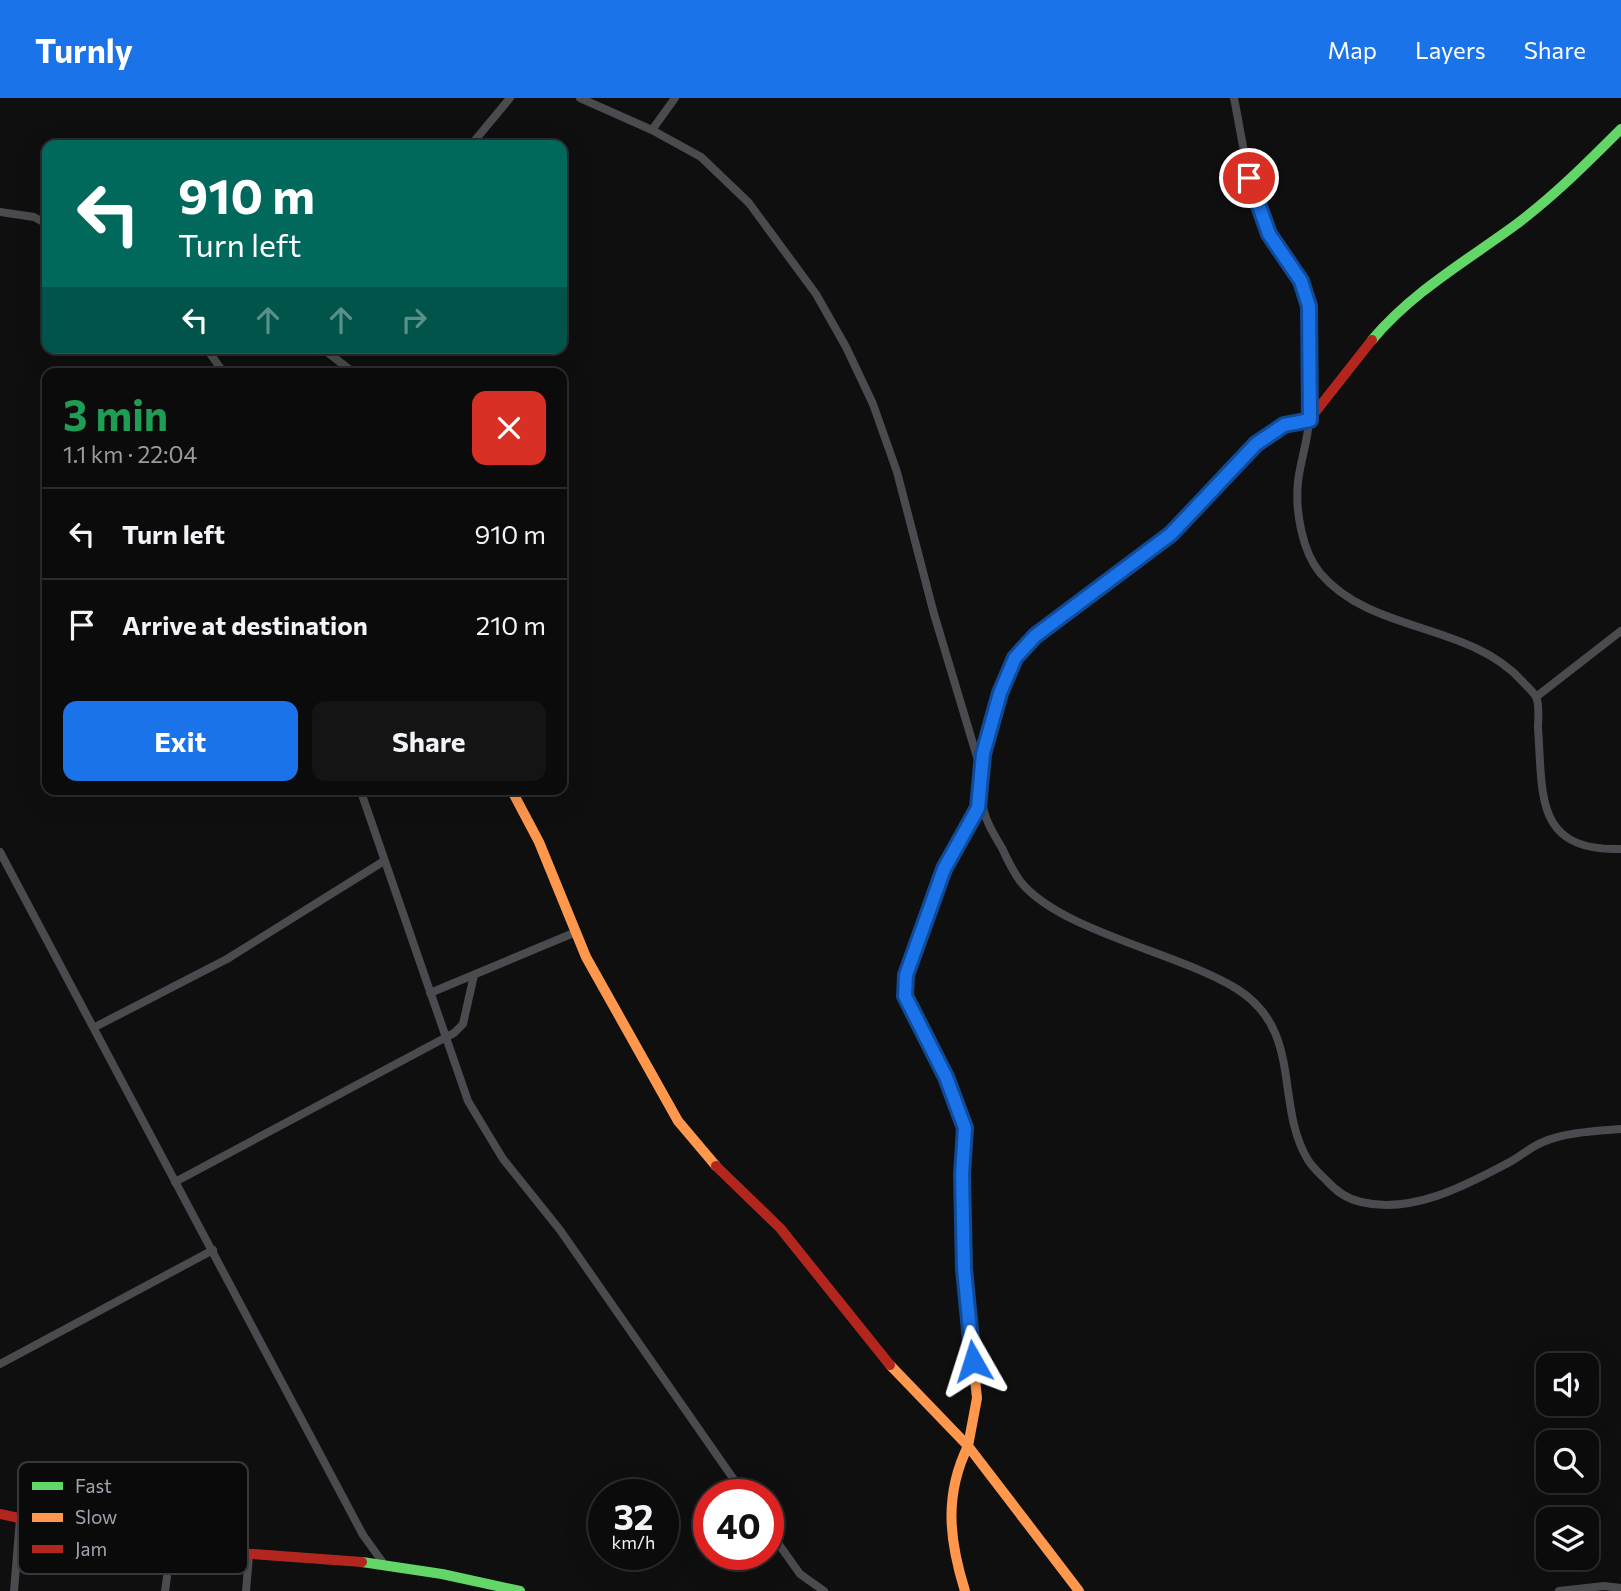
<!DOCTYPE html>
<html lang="en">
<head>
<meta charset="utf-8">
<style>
	body { margin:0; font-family:Commissioner,sans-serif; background:#141415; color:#f1f3f6; height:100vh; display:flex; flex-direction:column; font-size:26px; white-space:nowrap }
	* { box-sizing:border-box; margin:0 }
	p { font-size:23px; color:#9a9b9d }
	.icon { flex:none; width:38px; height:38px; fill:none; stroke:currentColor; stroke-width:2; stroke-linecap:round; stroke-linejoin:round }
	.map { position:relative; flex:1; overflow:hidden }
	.side { position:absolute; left:42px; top:270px; width:525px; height:427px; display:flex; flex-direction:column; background:#0b0b0c; border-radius:14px; box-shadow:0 7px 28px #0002,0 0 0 2px #2b2b2d }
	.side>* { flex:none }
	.hud { position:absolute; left:42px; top:42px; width:525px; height:214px; border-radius:14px; box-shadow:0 7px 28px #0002,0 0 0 2px #2b2b2d; background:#00695c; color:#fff; overflow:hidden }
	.tools { position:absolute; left:1536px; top:1255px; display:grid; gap:14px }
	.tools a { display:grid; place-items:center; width:63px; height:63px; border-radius:14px; background:#0b0b0c; box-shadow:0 7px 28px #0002,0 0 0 2px #2b2b2d; font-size:35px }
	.speed { position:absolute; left:588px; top:1381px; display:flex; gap:14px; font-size:35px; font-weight:700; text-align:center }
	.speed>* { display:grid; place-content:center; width:91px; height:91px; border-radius:50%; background:#0b0b0c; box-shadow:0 7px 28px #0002,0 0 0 2px #2b2b2d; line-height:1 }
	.speed small { font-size:18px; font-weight:400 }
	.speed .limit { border:10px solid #d22; background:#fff; color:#111 }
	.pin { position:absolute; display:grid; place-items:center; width:60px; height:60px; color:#fff; margin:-30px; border:4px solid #fff; border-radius:50%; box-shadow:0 2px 7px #0007 }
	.me { position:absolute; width:77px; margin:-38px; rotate:354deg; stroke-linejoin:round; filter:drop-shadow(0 0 5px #0008) }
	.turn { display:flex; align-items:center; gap:24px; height:147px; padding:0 21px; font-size:32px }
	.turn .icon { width:91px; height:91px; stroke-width:2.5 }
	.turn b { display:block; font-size:49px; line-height:60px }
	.lanes { display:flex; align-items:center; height:66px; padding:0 21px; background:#0003; justify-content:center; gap:35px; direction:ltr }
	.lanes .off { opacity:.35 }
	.round { display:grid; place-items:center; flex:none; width:74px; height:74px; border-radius:14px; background:#141415 }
	.summary { display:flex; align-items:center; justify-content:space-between; height:119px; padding:0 21px }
	h1 { font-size:42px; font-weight:700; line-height:52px; color:#1e9e55 }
	.action { display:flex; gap:14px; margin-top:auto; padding:14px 21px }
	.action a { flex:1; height:80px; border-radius:14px; background:#1a73e8; color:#fff; font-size:28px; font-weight:700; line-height:80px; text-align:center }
	.action a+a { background:#141415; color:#f1f3f6 }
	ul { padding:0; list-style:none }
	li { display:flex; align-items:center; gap:21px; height:91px; padding:0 21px; border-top:2px solid #2b2b2d }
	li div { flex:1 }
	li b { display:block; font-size:26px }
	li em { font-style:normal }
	header { display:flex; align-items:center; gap:42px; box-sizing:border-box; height:98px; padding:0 35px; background:#1a73e8; color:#fff }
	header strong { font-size:33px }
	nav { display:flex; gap:38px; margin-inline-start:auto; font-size:24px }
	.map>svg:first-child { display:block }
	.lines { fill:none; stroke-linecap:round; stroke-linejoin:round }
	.street { stroke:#4a4b4e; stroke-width:8 }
	.fast { stroke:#63d668; stroke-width:10 }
	.slow { stroke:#ff974d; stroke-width:10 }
	.jam { stroke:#b3261e; stroke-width:10 }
	.route-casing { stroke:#114b97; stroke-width:18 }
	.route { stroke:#1a73e8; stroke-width:12 }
	.key { fill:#0a0a0b; stroke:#38383c; stroke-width:2 }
	.key-label { font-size:19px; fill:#a2a5af }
</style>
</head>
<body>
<header>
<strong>Turnly</strong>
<nav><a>Map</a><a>Layers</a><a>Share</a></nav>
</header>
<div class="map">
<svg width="1621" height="1493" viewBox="0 0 1621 1493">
	<rect width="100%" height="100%" fill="#0f0f10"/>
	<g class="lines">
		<!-- street -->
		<g class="street">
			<path d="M580 0 652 32 701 59 749 105 816 196 846 249 873 306 897 374 934 516 980 669"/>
			<path d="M1234 0C1243 45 1248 90 1268 133 1280 159 1307 180 1309 211 1312 247 1313 287 1309 322 1308 343 1300 364 1298 384 1295 412 1302 453 1320 475 1372 536 1468 524 1522 583 1526 588 1533 593 1536 599 1540 607 1538 622 1538 630 1543 696 1534 754 1621 751"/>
			<path d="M652 32 675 0"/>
			<path d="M471 47 510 0"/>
			<path d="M0 114 34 119 47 126"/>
			<path d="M206 250 224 275"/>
			<path d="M322 250 354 275"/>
			<path d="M1536 599 1621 533"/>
			<path d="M360 691 468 1003 503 1061 560 1132 744 1396"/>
			<path d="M982 702C983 719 993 735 1002 750 1007 761 1013 773 1020 783 1059 833 1180 855 1237 891 1304 933 1274 1006 1308 1062 1312 1069 1320 1076 1326 1082 1336 1093 1346 1101 1361 1104 1411 1116 1463 1089 1506 1066 1519 1060 1530 1049 1543 1044 1566 1034 1596 1033 1621 1031"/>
			<path d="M0 754 363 1437 384 1466"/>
			<path d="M430 895 576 834"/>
			<path d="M95 929 227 861 384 763"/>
			<path d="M175 1084 454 935 463 926 474 877"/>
			<path d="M0 1266 213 1152"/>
			<path d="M768 1431 800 1476 824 1493"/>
			<path d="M14 1493 20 1421"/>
			<path d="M165 1493 167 1479"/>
			<path d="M246 1493 249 1458"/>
			<path d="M1559 1493 1604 1488 1621 1490"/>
		</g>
		<!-- fast -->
		<g class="fast">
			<path d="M1372 242C1411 195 1466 163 1514 128 1553 99 1587 65 1621 31"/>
			<path d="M942 776 978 710 983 656 1000 595 1015 560 1035 538 1098 491"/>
			<path d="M362 1464 442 1476 520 1493"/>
		</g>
		<!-- slow -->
		<g class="slow">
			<path d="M511 691 539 744 586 859 678 1023 716 1068"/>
			<path d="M968 1216 977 1300 968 1348 1079 1493"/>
			<path d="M890 1267 968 1348C944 1397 949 1442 965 1493"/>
		</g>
		<!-- jam -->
		<g class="jam">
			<path d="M1098 491 1171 436 1256 347 1284 327 1309 322 1372 242"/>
			<path d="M942 776 907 877 905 898 946 979 965 1030 962 1076 968 1216"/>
			<path d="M716 1068 780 1130 890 1267"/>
			<path d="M0 1416 92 1436 184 1451 362 1464"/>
		</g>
	</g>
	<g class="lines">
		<!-- route casing -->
		<g class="route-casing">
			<path id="route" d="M973 1263 964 1171 962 1076 965 1030 946 979 905 898 906 877 944 771 978 710 983 656 1000 595 1015 560 1035 538 1171 436 1256 346 1284 327 1310 322 1309 208 1301 183 1269 136 1249 80"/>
		</g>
		<!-- route -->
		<use href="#route" class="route"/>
	</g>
	<!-- legend -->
	<rect x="18" y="1364" width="230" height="112" rx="10" class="key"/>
	<rect x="32" y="1384" width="31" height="8" fill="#63d668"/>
	<rect x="32" y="1415" width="31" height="9" fill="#ff974d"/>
	<rect x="32" y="1447" width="31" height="8" fill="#b3261e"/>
	<g class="key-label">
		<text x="75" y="1395">Fast</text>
		<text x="75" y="1426">Slow</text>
		<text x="75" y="1458">Jam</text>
	</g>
</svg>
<div class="tools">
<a><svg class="icon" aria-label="sound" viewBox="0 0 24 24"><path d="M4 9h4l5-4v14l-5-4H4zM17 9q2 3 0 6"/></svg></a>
<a><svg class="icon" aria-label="search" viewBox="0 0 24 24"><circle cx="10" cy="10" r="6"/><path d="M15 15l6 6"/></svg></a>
<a><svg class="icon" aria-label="layers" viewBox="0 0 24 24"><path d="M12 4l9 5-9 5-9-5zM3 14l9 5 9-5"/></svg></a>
</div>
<div class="speed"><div>32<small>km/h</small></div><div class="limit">40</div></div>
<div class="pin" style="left:1249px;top:80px;background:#d93025"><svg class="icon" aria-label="arrive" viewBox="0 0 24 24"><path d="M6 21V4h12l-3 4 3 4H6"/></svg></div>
<svg class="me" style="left:973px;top:1263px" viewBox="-20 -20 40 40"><path d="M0-17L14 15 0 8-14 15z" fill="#1a73e8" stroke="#fff" stroke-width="4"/></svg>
<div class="hud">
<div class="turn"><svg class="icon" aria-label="left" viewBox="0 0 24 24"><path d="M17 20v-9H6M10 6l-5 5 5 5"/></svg><div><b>910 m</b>Turn left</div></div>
<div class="lanes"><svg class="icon" aria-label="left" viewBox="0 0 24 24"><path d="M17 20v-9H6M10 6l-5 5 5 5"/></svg><svg class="icon off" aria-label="ahead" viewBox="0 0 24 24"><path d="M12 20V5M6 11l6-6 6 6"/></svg><svg class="icon off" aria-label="ahead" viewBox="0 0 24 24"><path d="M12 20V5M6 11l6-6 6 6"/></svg><svg class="icon off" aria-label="right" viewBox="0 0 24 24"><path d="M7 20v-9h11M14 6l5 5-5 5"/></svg></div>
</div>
<section class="side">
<div class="summary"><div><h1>3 min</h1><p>1.1 km · 22:04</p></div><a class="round" style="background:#d93025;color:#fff"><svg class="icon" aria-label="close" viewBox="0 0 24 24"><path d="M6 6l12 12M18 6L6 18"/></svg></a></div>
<ul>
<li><svg class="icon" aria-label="left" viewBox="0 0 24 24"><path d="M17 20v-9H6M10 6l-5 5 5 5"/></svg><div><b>Turn left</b></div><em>910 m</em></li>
<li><svg class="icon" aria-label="arrive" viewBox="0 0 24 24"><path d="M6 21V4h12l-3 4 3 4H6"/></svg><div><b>Arrive at destination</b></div><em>210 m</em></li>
</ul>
<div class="action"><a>Exit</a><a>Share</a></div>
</section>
</div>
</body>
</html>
